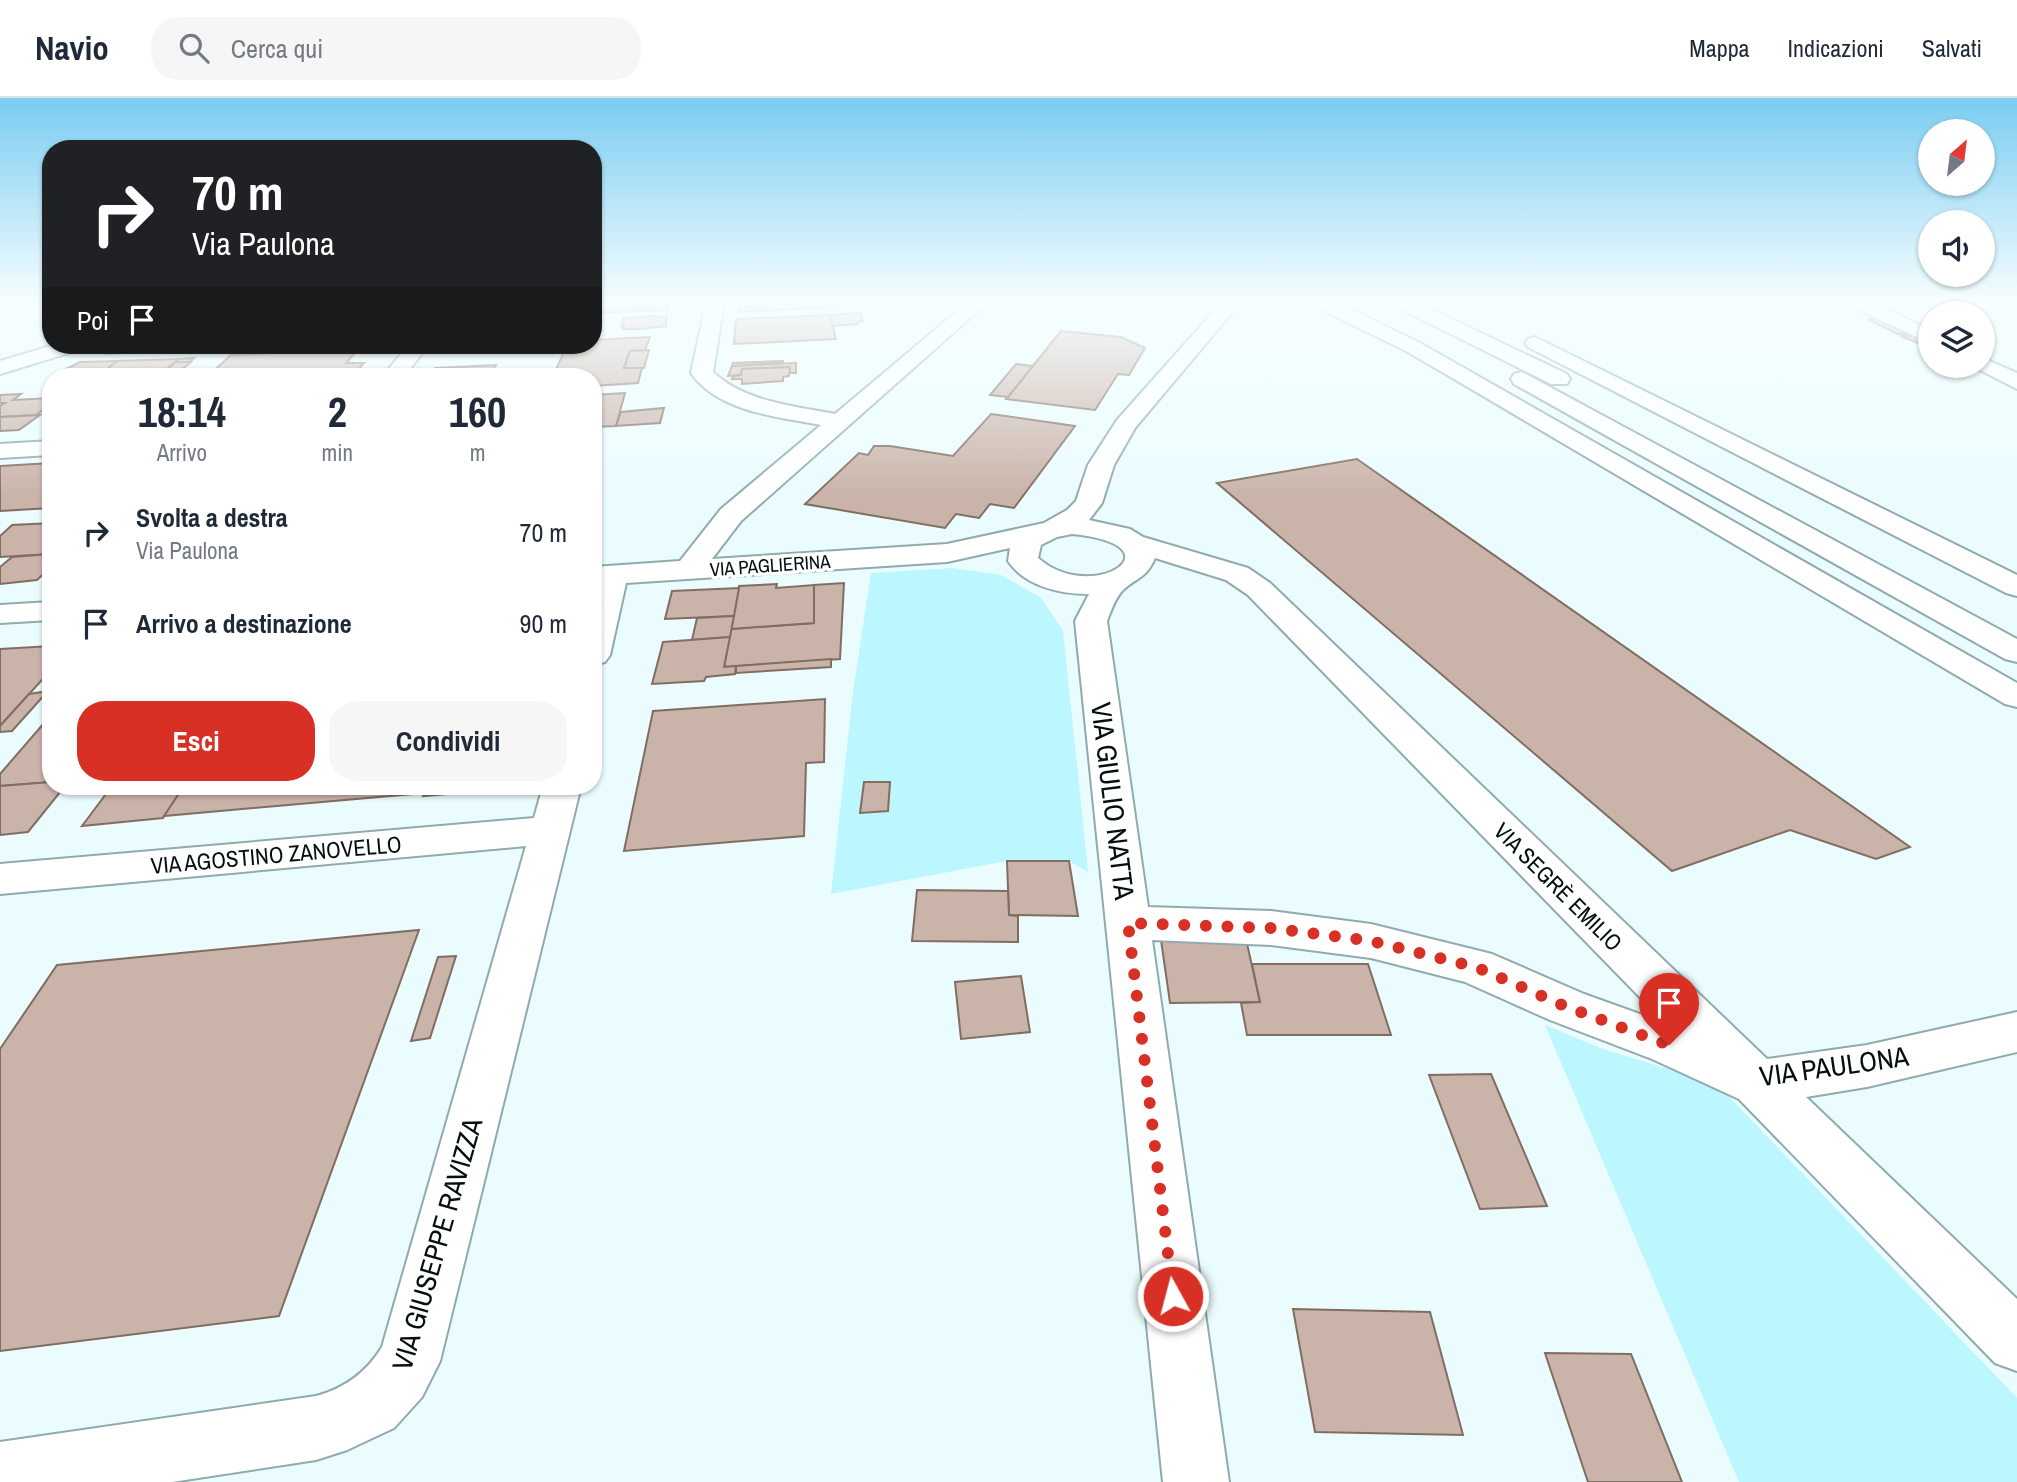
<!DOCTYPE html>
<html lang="it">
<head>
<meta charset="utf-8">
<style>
	body { margin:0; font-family:"Archivo Narrow",sans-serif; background:#f6f6f7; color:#1f2937; height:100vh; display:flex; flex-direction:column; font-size:26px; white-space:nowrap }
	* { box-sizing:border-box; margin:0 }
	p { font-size:23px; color:#747a83 }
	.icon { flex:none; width:38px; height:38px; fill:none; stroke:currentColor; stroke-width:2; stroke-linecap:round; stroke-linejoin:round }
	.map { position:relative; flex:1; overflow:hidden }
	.drawer { position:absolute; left:42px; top:270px; width:560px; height:427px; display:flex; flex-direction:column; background:#fff; border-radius:28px; box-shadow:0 2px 5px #0004 }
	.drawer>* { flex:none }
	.guide { position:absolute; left:42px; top:42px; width:560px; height:214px; border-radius:28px; box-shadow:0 2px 5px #0004; background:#202124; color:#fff; overflow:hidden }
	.needle { width:46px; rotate:28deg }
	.fabs { position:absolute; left:1918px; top:21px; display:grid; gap:14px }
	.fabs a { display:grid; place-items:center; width:77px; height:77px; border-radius:50%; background:#fff; box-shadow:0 2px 5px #0004; font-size:35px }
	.pin { position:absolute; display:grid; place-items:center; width:60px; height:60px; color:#fff; margin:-72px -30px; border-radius:50% 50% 50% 0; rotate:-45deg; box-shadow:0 0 7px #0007 }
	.pin .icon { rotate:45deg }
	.me { position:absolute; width:77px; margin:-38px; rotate:353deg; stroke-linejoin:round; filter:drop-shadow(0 0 5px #0008) }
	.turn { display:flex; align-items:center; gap:24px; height:147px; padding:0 35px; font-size:32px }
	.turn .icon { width:91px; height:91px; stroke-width:2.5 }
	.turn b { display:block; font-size:49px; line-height:60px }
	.then { display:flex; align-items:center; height:66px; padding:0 35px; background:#0003; gap:14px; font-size:26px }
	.eta { display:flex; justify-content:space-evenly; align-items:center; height:119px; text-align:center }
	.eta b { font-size:42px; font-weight:700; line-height:49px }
	.action { display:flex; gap:14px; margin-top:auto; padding:14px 35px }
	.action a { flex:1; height:80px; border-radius:28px; background:#d93025; color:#fff; font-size:28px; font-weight:700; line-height:80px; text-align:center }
	.action a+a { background:#f6f6f7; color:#1f2937 }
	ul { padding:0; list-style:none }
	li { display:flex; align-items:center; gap:21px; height:91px; padding:0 35px }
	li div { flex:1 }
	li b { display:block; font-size:26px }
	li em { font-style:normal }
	header { display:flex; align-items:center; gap:42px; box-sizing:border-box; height:98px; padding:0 35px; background:#fff; border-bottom:2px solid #e0e1e3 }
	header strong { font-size:33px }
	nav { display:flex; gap:38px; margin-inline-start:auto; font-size:24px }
	.search { width:490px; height:63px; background:#f6f6f7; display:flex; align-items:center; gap:18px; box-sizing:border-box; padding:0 24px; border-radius:28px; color:#747a83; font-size:26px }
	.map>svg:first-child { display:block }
	.green { fill:#bcf6fe }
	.building { fill:#cab3a9; stroke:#826d63; stroke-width:2 }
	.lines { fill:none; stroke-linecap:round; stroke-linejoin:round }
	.minor-casing { stroke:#8fabae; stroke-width:4 }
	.highway-casing { stroke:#8fabae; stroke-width:4 }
	.minor { fill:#fff; fill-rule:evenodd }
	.highway { fill:#fff; fill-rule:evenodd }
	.route { stroke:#d93025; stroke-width:12; stroke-dasharray:0 21.6 }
	.labels { text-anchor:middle; stroke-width:7; stroke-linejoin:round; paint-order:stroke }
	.far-street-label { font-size:19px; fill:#060f10; stroke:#fff }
	.street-label { font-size:23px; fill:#060f10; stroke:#fff }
	.near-street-label { font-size:28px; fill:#060f10; stroke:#fff }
</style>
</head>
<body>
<header>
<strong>Navio</strong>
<div class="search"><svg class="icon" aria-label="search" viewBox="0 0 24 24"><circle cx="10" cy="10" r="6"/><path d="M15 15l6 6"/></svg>Cerca qui</div>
<nav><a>Mappa</a><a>Indicazioni</a><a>Salvati</a></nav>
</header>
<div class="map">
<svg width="2017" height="1384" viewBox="0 0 2017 1384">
	<rect width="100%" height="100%" fill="#ebfcfe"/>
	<!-- green -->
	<g class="green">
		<path d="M953 470 1001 477 1040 499 1063 532 1088 774 1069 763H1007L831 796 853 594 871 475Z"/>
		<path d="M1545 927 1600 950 1717 986 2017 1300V1384H1739Z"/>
	</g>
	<!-- building -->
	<g class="building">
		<path d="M596 205H669L668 212 593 215Z"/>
		<path d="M739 205H838L839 209 739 214Z"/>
		<path d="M861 215 863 223H858V226L832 228 830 217Z"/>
		<path d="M830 217 836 241 734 246 736 221Z"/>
		<path d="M655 218 667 219 666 228 640 231H623L624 227 621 228 624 220Z"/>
		<path d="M1868 221H1883L1912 236H1897Z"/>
		<path d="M1061 233 1121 239 1145 250 1129 277 1118 276 1095 312 1006 301Z"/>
		<path d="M1900 238H1913L1930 245V247H1923Z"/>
		<path d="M650 239 645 252 630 253 624 270H642L638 285 593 288V278H553L567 247H593V242Z"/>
		<path d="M117 247H159L150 253 107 256Z"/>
		<path d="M197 247H251L192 251Z"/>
		<path d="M291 247H362L346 265H364L353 278H208L231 257 282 255Z"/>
		<path d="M453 247H486L482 253 447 255Z"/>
		<path d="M486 247H514L511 252 482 253Z"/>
		<path d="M649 252 644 270H624L630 253Z"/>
		<path d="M194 260 179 273H164L179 261Z"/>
		<path d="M179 261 158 278H96L116 263Z"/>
		<path d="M117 263 106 272 60 274 80 264Z"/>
		<path d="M783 263V265L732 268 733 265Z"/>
		<path d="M176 264H191L176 276 161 277Z"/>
		<path d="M796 265V275H789L790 269 742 271 741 277 728 278 732 268Z"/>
		<path d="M1016 266 1033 268 1008 299 990 297Z"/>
		<path d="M496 267 489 278H430L435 270Z"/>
		<path d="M790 269 789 278 783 279V283L742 286V281H732L733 278 741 277 742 271Z"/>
		<path d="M625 295 616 328 593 329V297Z"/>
		<path d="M21 296 13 302 51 300V306L36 317 0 319V308L5 305H0V297Z"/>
		<path d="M664 310 660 325 616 328 621 314Z"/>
		<path d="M991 316 1075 328 1014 410 990 406 979 420 956 416 945 430 805 406 859 355 868 357 874 348H890L953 358Z"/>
		<path d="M40 317 19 332 0 333V319Z"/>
		<path d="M1357 361 1910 749 1876 761 1790 732 1672 773 1217 385Z"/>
		<path d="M51 365V410L0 413V368Z"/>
		<path d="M51 425 50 456 0 459V438L12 427Z"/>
		<path d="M50 456 51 469 37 482 0 486V469L12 459Z"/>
		<path d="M844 485 840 561 724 569 731 531 814 525V487Z"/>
		<path d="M777 486 776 490 814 487V525L731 531 739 488Z"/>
		<path d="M739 490 734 518 665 521 672 493Z"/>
		<path d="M734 518 730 539 692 542 697 520Z"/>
		<path d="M730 539 724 569 736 568 735 576 706 579 704 583 652 586 663 544Z"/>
		<path d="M51 548V572L0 628V551Z"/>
		<path d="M831 561V569L736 575V568Z"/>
		<path d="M48 593 12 633 0 634V628L29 596Z"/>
		<path d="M825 601 824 664 806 665 804 738 624 753 653 613Z"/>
		<path d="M51 617V684L0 688V676Z"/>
		<path d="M51 684V688H65L28 734 0 737V688Z"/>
		<path d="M864 684H890L888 713 860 715Z"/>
		<path d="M112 688H138L137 690 184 688 163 720 82 728Z"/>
		<path d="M184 688H427L424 695 164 718Z"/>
		<path d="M427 688H472L470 694 423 698Z"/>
		<path d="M1007 763H1069L1078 818 1009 817Z"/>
		<path d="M917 792 1008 793 1009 817 1018 818V844L912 843Z"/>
		<path d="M419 832 279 1218 0 1253V951L57 867Z"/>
		<path d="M1246 841 1260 904 1170 905 1161 842Z"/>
		<path d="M456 858 430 940 411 943 438 859Z"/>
		<path d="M1252 866H1368L1391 937H1247L1241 905 1260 904Z"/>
		<path d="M1021 878 1030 934 961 941 955 884Z"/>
		<path d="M1491 976 1547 1108 1480 1111 1429 977Z"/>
		<path d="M1293 1211 1430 1214 1463 1337 1315 1334Z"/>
		<path d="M1545 1255 1631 1256 1682 1384H1588Z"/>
	</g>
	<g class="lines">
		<!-- minor casing -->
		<g class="minor-casing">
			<g id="minor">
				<path d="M706 205H724L713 274C745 304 793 308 835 316L967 205H987L741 423 712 461 947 446 1044 425 1067 412 1076 403 1088 367 1117 322 1221 205H1240L1135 330 1114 367 1102 405 1089 422 1130 431 1143 439 1248 470 1270 485 1767 961 1867 947 2017 914V954L1867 989 1806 999 2017 1201V1273L1995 1265 1739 1001 1652 961 1550 922 1465 884 1371 860 1271 847 1152 842 1229 1384H1163L1075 523 1089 496C1060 496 1025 488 1008 463L1010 450 947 464 626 485 610 557 605 564 593 567 595 487H593V469L680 463 721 411 821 327C779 319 718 314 691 275ZM1072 436C1184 447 1093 508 1038 460L1041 447 1057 439ZM1155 460 1226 482 1248 497 1665 925 1584 896 1492 856 1371 826 1271 813 1148 809 1107 523C1111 513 1115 500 1123 492 1137 479 1146 481 1155 460Z"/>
				<path d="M1850 205H1874L1930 232V245L1852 209Z"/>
				<path d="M54 247H85L82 251 0 276V263Z"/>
				<path d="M408 247H428L405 278H383Z"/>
				<path d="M1983 260 2017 275V291L1976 270 1974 268H1983Z"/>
				<path d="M51 343V357L0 360V346Z"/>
				<path d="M51 504V522L0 525V507Z"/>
				<path d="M543 688H581L440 1263 422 1299 394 1330 347 1352 316 1362 172 1384H0V1344L316 1298C345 1290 366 1275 382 1249L526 748 0 796V766L534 720Z"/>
			</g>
		</g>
		<!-- highway casing -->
		<g class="highway-casing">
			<g id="highway">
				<path d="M1314 205H1338L1420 245 2017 585V609L2005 606 1478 295 1406 253 1316 209Z"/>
				<path d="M1395 205H1418L1567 276 1570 281 1567 286H1551L1397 209Z"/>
				<path d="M1535 239 2017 477V498L2006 495 1528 249 1525 245 1528 241Z"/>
				<path d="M1522 274 2017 541V564L2005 561 1514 286 1511 281 1514 276Z"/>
			</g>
		</g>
		<!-- minor -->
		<use href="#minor" class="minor"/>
		<!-- highway -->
		<use href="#highway" class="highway"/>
	</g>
	<!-- sky -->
	<linearGradient id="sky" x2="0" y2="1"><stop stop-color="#7accf1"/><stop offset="0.51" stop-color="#f6feff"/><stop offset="1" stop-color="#f6feff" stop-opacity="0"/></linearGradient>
	<rect width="2017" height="399" fill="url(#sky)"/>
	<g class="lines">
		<!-- route -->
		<path class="route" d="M1173 1198 1128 825 1271 830 1371 843 1476 869 1567 909 1669 947"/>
	</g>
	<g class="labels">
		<!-- far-street labels -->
		<g class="far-street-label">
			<text transform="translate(770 467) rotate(-4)" y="7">VIA PAGLIERINA</text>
		</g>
		<!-- street labels -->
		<g class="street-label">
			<text transform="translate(276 757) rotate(-5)" y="8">VIA AGOSTINO ZANOVELLO</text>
			<text transform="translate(1558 789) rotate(45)" y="8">VIA SEGRÈ EMILIO</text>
		</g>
		<!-- near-street labels -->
		<g class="near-street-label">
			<text transform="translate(1113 703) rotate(83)" y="10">VIA GIULIO NATTA</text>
			<text transform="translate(1834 968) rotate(-8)" y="10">VIA PAULONA</text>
			<text transform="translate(437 1146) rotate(-74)" y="10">VIA GIUSEPPE RAVIZZA</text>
		</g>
	</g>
</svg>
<div class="fabs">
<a><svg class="needle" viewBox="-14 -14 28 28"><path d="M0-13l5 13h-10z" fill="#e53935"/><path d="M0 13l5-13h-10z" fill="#747a83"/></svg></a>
<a><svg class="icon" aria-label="sound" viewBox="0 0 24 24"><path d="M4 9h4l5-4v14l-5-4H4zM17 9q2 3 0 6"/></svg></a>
<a><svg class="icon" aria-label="layers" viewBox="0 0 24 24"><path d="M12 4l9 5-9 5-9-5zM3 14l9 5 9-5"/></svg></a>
</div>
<div class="pin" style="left:1669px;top:947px;background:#d93025"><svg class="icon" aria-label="arrive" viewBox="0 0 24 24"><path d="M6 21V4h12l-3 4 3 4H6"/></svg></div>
<svg class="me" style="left:1173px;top:1198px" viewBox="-20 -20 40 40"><circle r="17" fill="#d93025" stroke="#fff" stroke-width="3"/><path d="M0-11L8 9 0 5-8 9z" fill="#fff"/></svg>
<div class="guide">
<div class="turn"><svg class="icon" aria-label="right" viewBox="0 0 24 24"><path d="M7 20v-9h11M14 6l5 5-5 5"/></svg><div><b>70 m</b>Via Paulona</div></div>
<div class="then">Poi<svg class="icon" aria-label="arrive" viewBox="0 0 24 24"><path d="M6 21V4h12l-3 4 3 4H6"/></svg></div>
</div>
<section class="drawer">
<div class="eta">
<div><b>18:14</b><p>Arrivo</p></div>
<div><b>2</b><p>min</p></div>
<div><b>160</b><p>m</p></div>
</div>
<ul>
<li><svg class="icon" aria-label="right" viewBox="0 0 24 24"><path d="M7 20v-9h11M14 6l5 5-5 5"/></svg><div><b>Svolta a destra</b><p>Via Paulona</p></div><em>70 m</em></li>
<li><svg class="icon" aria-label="arrive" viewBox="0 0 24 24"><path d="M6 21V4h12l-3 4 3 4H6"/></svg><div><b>Arrivo a destinazione</b></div><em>90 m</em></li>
</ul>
<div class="action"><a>Esci</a><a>Condividi</a></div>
</section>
</div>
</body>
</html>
